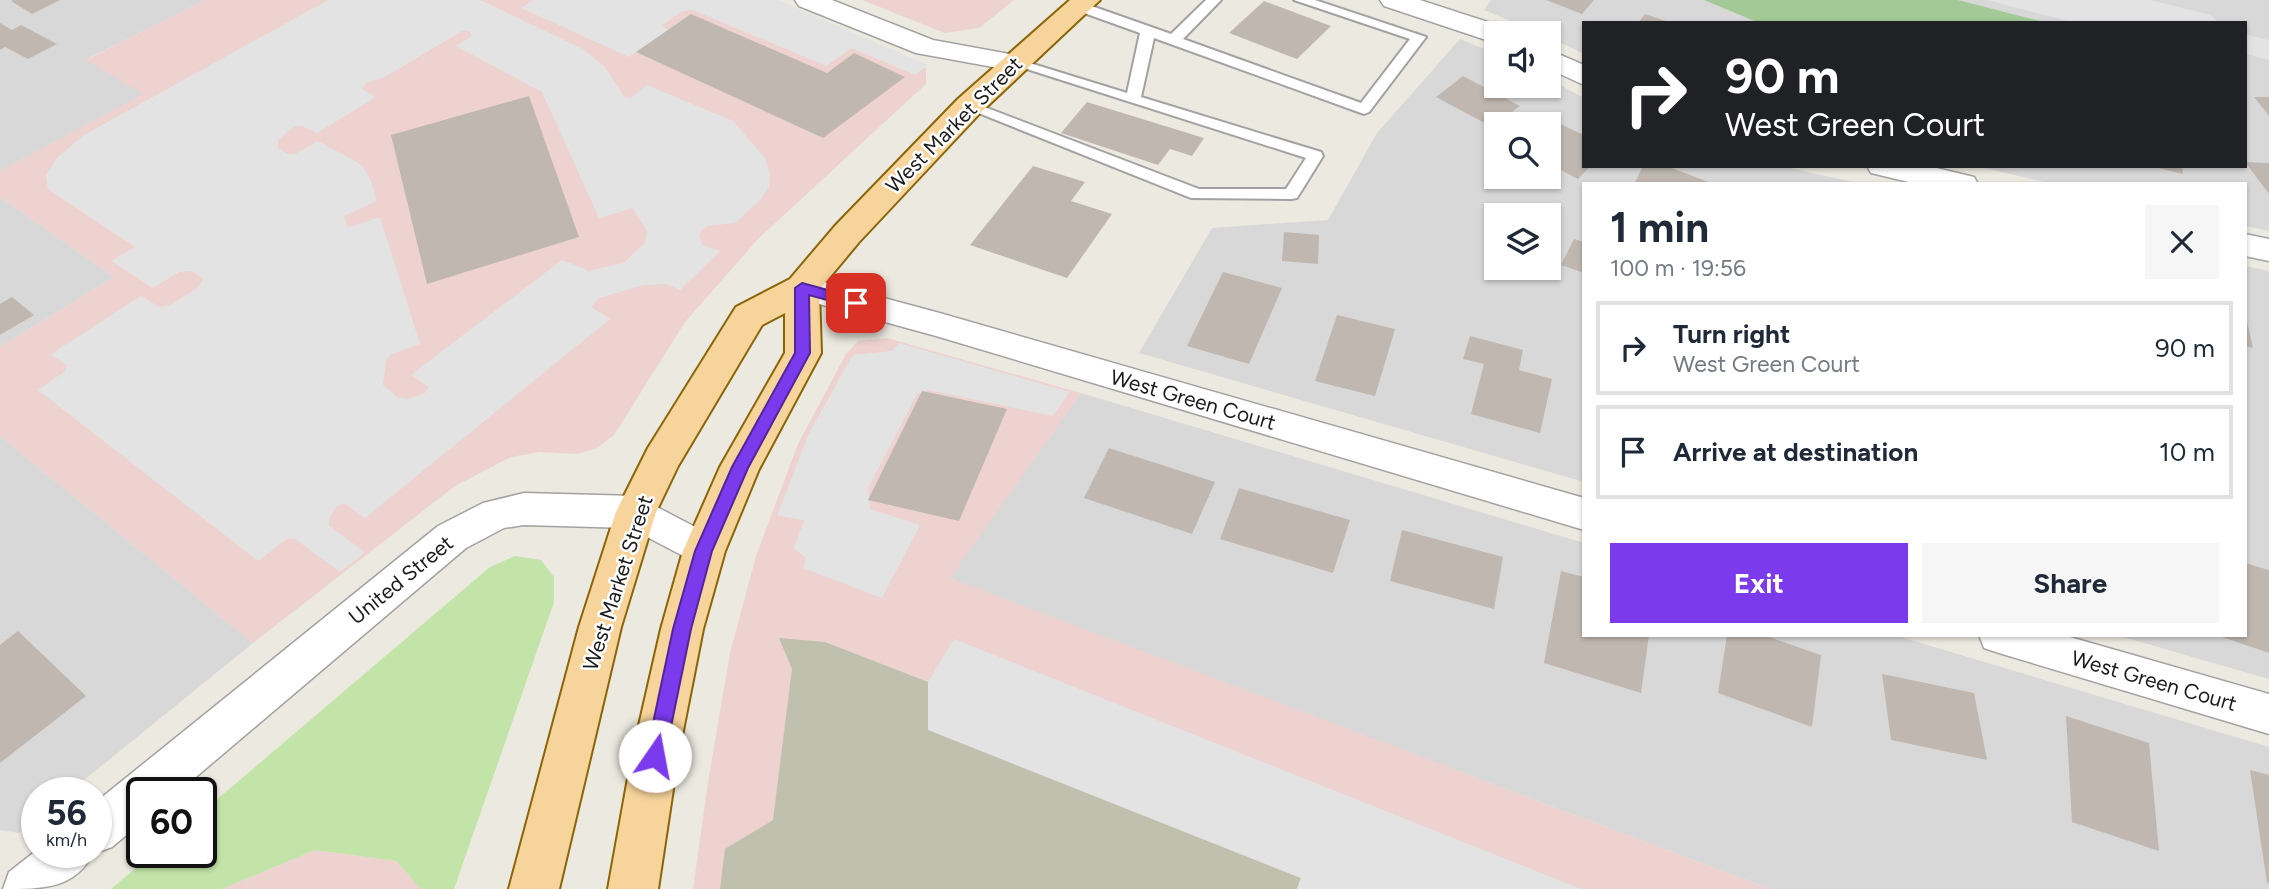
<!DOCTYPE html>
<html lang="en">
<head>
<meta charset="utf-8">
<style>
	body { margin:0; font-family:Figtree,sans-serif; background:#f6f6f7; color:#1f2937; height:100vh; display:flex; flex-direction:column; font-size:26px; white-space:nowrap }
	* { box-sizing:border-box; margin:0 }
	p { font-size:23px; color:#747a83 }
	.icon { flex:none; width:38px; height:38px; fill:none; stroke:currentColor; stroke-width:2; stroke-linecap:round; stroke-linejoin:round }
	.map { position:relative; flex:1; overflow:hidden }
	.side { position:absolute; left:1582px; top:182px; width:665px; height:455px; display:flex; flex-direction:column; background:#fff; border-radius:0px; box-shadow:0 2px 5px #0004 }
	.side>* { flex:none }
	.banner { position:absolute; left:1582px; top:21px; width:665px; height:147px; border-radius:0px; box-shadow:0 2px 5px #0004; background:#202124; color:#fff; overflow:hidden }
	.tools { position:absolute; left:1484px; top:21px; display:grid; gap:14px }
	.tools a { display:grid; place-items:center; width:77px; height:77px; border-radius:0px; background:#fff; box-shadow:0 2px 5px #0004; font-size:35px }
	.speed { position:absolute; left:21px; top:777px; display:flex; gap:14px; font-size:35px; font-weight:700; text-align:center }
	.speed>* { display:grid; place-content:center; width:91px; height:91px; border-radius:50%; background:#fff; box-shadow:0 2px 5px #0004; line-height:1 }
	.speed small { font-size:18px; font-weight:400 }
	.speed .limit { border:4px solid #111; border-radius:10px; background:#fff; color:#111 }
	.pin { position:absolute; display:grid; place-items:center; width:60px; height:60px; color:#fff; margin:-30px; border-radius:14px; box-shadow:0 4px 10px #0006 }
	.me { position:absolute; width:77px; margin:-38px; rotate:12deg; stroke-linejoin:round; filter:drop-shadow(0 0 5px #0008) }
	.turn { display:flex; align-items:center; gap:24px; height:147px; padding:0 28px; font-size:32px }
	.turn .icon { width:91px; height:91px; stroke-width:2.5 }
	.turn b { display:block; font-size:49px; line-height:60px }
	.round { display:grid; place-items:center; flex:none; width:74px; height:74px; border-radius:0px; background:#f6f6f7 }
	.overview { display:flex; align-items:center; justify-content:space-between; height:119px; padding:0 28px }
	h1 { font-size:42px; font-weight:700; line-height:52px }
	.action { display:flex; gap:14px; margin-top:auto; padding:14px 28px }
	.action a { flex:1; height:80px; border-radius:0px; background:#7c3aed; color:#fff; font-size:28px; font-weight:700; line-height:80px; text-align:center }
	.action a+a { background:#f6f6f7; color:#1f2937 }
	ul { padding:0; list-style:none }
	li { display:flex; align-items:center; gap:21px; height:94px; margin:0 14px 10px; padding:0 14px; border:4px solid #e0e1e3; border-radius:0px }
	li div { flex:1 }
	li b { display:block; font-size:26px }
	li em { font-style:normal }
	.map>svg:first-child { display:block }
	.residential { fill:#d9d8d8; fill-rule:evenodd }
	.commercial { fill:#edd2d0 }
	.construction { fill:#bfc0ad }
	.grass { fill:#c3e4a8 }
	.forest { fill:#a3c997 }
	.parking { fill:#e3e3e3; fill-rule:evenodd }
	.building { fill:#c0b8b0 }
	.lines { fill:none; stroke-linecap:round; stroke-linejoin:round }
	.lane-casing { stroke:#a2a2a2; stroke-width:4 }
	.street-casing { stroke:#a2a2a2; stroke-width:3 }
	.primary-casing { stroke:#8a6508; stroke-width:4 }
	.lane { fill:#fff; fill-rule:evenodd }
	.street { fill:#fff; fill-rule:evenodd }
	.primary { fill:#f6d49b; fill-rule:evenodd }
	.route { fill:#7c3aed; stroke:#51269a; stroke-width:2 }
	.labels { text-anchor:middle; stroke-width:5; stroke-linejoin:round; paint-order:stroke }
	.street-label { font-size:21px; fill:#1b1b1b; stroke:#fff }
</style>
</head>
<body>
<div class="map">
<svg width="2269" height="889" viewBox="0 0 2269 889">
	<rect width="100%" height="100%" fill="#ece9e0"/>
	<!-- residential -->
	<g class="residential">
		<path d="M0 0H205L87 59 144 94 0 171Z"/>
		<path d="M1491 0H1704L1759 23H1584V54L1549 37V33H1540L1484 10Z"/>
		<path d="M1958 0H2269V231L2245 226V184H2054L1975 166H2245V23H2048Z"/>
		<path d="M1460 39 1496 54V86H1549V79L1584 98V166H1781L1862 184H1584V482L1139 353 1212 228 1328 220 1377 133ZM1496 124H1549V177H1496ZM1496 215H1549V268H1496Z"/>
		<path d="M0 197 114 277 0 347Z"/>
		<path d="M2245 266 2269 271V679L2116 635H2245Z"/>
		<path d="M1081 393 1584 543V635H1894L2269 747V889H1770L949 578Z"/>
		<path d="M0 436 253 643 68 793H37V818L19 833 0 830Z"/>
	</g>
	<!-- commercial -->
	<g class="commercial">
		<path d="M205 0H768L926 68V84L759 238 685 322 614 435 597 448 577 454 540 452 511 457 455 486 253 643 0 436V347L114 277 0 197V171L143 94 86 60Z"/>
		<path d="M862 0H1014L979 28 945 33Z"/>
		<path d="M887 338 1081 393 950 578 1770 889H693L709 776 730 653 756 556 798 444 846 354 858 341Z"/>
		<path d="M315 850 396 861 421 889H222Z"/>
	</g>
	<!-- construction -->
	<path class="construction" d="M779 638 825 642 928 682 929 730 1301 878 1297 889H720L725 849 773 820 792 669Z"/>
	<!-- grass -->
	<path class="grass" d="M515 556 541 560 554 577V602L454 889H421L396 861 315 850 222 889H111L155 852H201V813L490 567Z"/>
	<!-- forest -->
	<path class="forest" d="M1704 0H1958L2048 23H1759Z"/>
	<!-- parking -->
	<g class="parking">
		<path d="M328 0H480L583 49 605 67 624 97 631 98 647 85 733 121 765 158 770 174 769 187 760 200 735 223 707 226 702 230 699 235 702 245 720 251 680 290 666 284 644 285 599 298 591 307 610 319 365 518 344 503 336 507 329 518V526L365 552 340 572 294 538 287 539 258 561 38 390 64 372 67 366 51 354 141 296 159 307 170 305 198 288 203 279 192 271 179 272 153 288 111 261 135 247 48 189 46 175 58 157 84 135ZM462 31H469L472 36 456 46 542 92 599 218 633 208 647 231 645 243 623 263 589 271 562 260 411 375 429 387 425 393 408 399 397 397 383 385 386 360 392 354 420 344 380 217 350 227 347 226 344 216 377 201 371 181 362 165 318 141 295 154H287L278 148V140L295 126H302L317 133 376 97 362 89 366 83 385 77Z"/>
		<path d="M534 0H778L928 65 915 75 852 48 826 66 693 10 681 12 662 25 669 31 629 57 521 8Z"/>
		<path d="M1987 0H2150L2210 15 2219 23H2076Z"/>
		<path d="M2245 34 2269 40V60L2245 54Z"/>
		<path d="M899 343 1070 392 1053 416 928 390 917 394 868 488 870 509 920 525 882 598 803 568 806 558 794 548 804 520 777 516 809 433 853 355 892 351Z"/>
		<path d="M954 639 1581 889H1297L1301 878 928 730V682Z"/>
	</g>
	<!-- building -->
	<g class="building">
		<path d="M13 0H60L32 14 11 1Z"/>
		<path d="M1546 0H1594L1582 14Z"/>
		<path d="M1264 1 1331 26 1297 59 1229 33Z"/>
		<path d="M691 14 827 73 854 53 905 77 823 138 636 52Z"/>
		<path d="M1645 14 1669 22V23H1638Z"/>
		<path d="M0 23 12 30 21 25 57 44 28 59 5 47 0 50Z"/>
		<path d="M1463 76 1520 106 1492 127 1436 97Z"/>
		<path d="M529 96 579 237 427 284 391 135Z"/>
		<path d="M2254 97H2269V116Z"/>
		<path d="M1087 102 1204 138 1192 156 1170 149 1158 165 1061 133Z"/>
		<path d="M1547 118 1584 135V166H1590L1578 179 1549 164V124H1540Z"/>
		<path d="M2245 162 2269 163V194Z"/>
		<path d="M1033 166 1085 182 1071 201 1112 214 1067 278 970 245Z"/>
		<path d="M1643 166H1666L1714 184H1634Z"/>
		<path d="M2155 166H2182L2183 174 2155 167Z"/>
		<path d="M1284 232 1319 235 1318 264 1282 261Z"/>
		<path d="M1574 239 1584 242V273L1561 265Z"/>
		<path d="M1223 272 1282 288 1249 364 1187 346Z"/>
		<path d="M12 297 34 315 0 335V304Z"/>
		<path d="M1337 315 1395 329 1375 396 1315 381Z"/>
		<path d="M2245 317H2246L2253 348 2245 346Z"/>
		<path d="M1470 336 1523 350 1519 370 1552 379 1540 433 1471 414 1484 364 1463 359Z"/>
		<path d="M922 391 1007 409 959 521 868 500Z"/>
		<path d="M1109 448 1215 482 1192 534 1084 498Z"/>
		<path d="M1239 488 1350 520 1333 573 1220 539Z"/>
		<path d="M1402 530 1503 557 1494 609 1390 581Z"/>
		<path d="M2245 563 2269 570V653L2219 636 2245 635Z"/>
		<path d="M1561 571 1584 577V635H1649L1641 693 1544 663Z"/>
		<path d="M18 631 86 696 0 763V645Z"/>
		<path d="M1727 635H1763L1821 655 1812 727 1718 693Z"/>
		<path d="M1882 674 1974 693 1987 760 1891 740Z"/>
		<path d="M2066 716 2149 743 2159 851 2072 822Z"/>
		<path d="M2250 770 2269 775V883H2267Z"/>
	</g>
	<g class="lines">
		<!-- lane casing -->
		<g class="lane-casing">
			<path id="lane" d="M1206 0H1221L1183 39 1361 103 1410 39 1294 0H1315L1426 37 1369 112 1364 114 1154 38 1141 97 1321 152 1323 156 1297 198 1291 199 1191 198 961 106 964 103H974L1199 189H1286L1306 158 1008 63 1010 60H1020L1127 93 1140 33 1073 9V3H1083L1171 34Z"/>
		</g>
		<!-- street casing -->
		<g class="street-casing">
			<g id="street">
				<path d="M795 0H832L933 40 1015 55 1025 57 1029 63 1025 69 1015 71 916 53 799 6Z"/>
				<path d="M1380 0H1420L1506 28 1509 33H1496V42L1486 40 1384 6Z"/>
				<path d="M1549 50 1584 65V85L1549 69Z"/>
				<path d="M1867 166H1928L1974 177 1978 184H1917L1871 173Z"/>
				<path d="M2245 234 2269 239V261L2245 256Z"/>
				<path d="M802 276 936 312 1584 498V530L936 336 790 296 785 288 790 280Z"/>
				<path d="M524 493 636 496 718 539 724 551 718 563 704 567 630 528 524 525 504 528 466 548 177 793H142V822L112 847 96 853 94 852C75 889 44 889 3 889L9 872 37 850 96 852V802L438 526 483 503Z"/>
				<path d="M1979 635H2063L2269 694V734L1999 653 1984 648Z"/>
			</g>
		</g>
		<!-- primary casing -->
		<g class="primary-casing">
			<path id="primary" d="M1070 0H1100L980 113 859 242 819 290 821 353 759 469 725 551 703 629 678 756 658 889H608L632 756 661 629 683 551 720 467 785 353V313L762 325 678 466 656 512 621 627 559 889H509L579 627 616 512 648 448 736 307 790 279 835 226 958 99Z"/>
		</g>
		<!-- lane -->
		<use href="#lane" class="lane"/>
		<!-- street -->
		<use href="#street" class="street"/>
		<!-- primary -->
		<use href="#primary" class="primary"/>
	</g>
	<!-- route -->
	<path class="route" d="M802 283 861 299 863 303 856 308 809 295 810 353 748 468 712 551 691 629 665 756 662 762 655 765 649 762 646 756 673 629 695 551 732 467 795 353V288Z"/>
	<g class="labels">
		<!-- street labels -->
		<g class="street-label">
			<text transform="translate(954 125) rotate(-45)" y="7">West Market Street</text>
			<text transform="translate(1193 400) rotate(16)" y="7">West Green Court</text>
			<text transform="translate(401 580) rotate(-39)" y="7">United Street</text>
			<text transform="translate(618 583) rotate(-72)" y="7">West Market Street</text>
			<text transform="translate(2154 681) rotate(16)" y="7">West Green Court</text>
		</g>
	</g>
</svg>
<div class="tools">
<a><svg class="icon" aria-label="sound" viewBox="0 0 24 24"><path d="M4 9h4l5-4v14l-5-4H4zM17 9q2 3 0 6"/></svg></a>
<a><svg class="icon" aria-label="search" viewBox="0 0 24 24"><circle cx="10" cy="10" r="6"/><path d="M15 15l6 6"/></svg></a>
<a><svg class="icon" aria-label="layers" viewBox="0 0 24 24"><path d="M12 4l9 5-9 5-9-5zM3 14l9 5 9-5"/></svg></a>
</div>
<div class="speed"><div>56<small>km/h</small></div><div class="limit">60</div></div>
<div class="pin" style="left:856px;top:303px;background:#d93025"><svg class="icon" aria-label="arrive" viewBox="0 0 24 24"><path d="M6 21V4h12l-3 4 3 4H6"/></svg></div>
<svg class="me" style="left:655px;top:756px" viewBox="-20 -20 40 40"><circle r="19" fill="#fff"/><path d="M0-13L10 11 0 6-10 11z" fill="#7c3aed"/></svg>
<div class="banner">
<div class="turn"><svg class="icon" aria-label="right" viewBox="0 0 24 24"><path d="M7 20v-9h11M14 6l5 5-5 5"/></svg><div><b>90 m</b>West Green Court</div></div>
</div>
<section class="side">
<div class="overview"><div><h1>1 min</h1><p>100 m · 19:56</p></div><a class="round"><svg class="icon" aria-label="close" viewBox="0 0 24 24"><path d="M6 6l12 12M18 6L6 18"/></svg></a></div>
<ul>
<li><svg class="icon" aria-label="right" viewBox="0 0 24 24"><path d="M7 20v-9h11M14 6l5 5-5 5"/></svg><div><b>Turn right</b><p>West Green Court</p></div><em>90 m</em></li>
<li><svg class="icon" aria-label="arrive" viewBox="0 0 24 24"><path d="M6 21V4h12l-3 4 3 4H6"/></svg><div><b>Arrive at destination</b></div><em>10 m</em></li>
</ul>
<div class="action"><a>Exit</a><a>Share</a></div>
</section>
</div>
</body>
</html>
